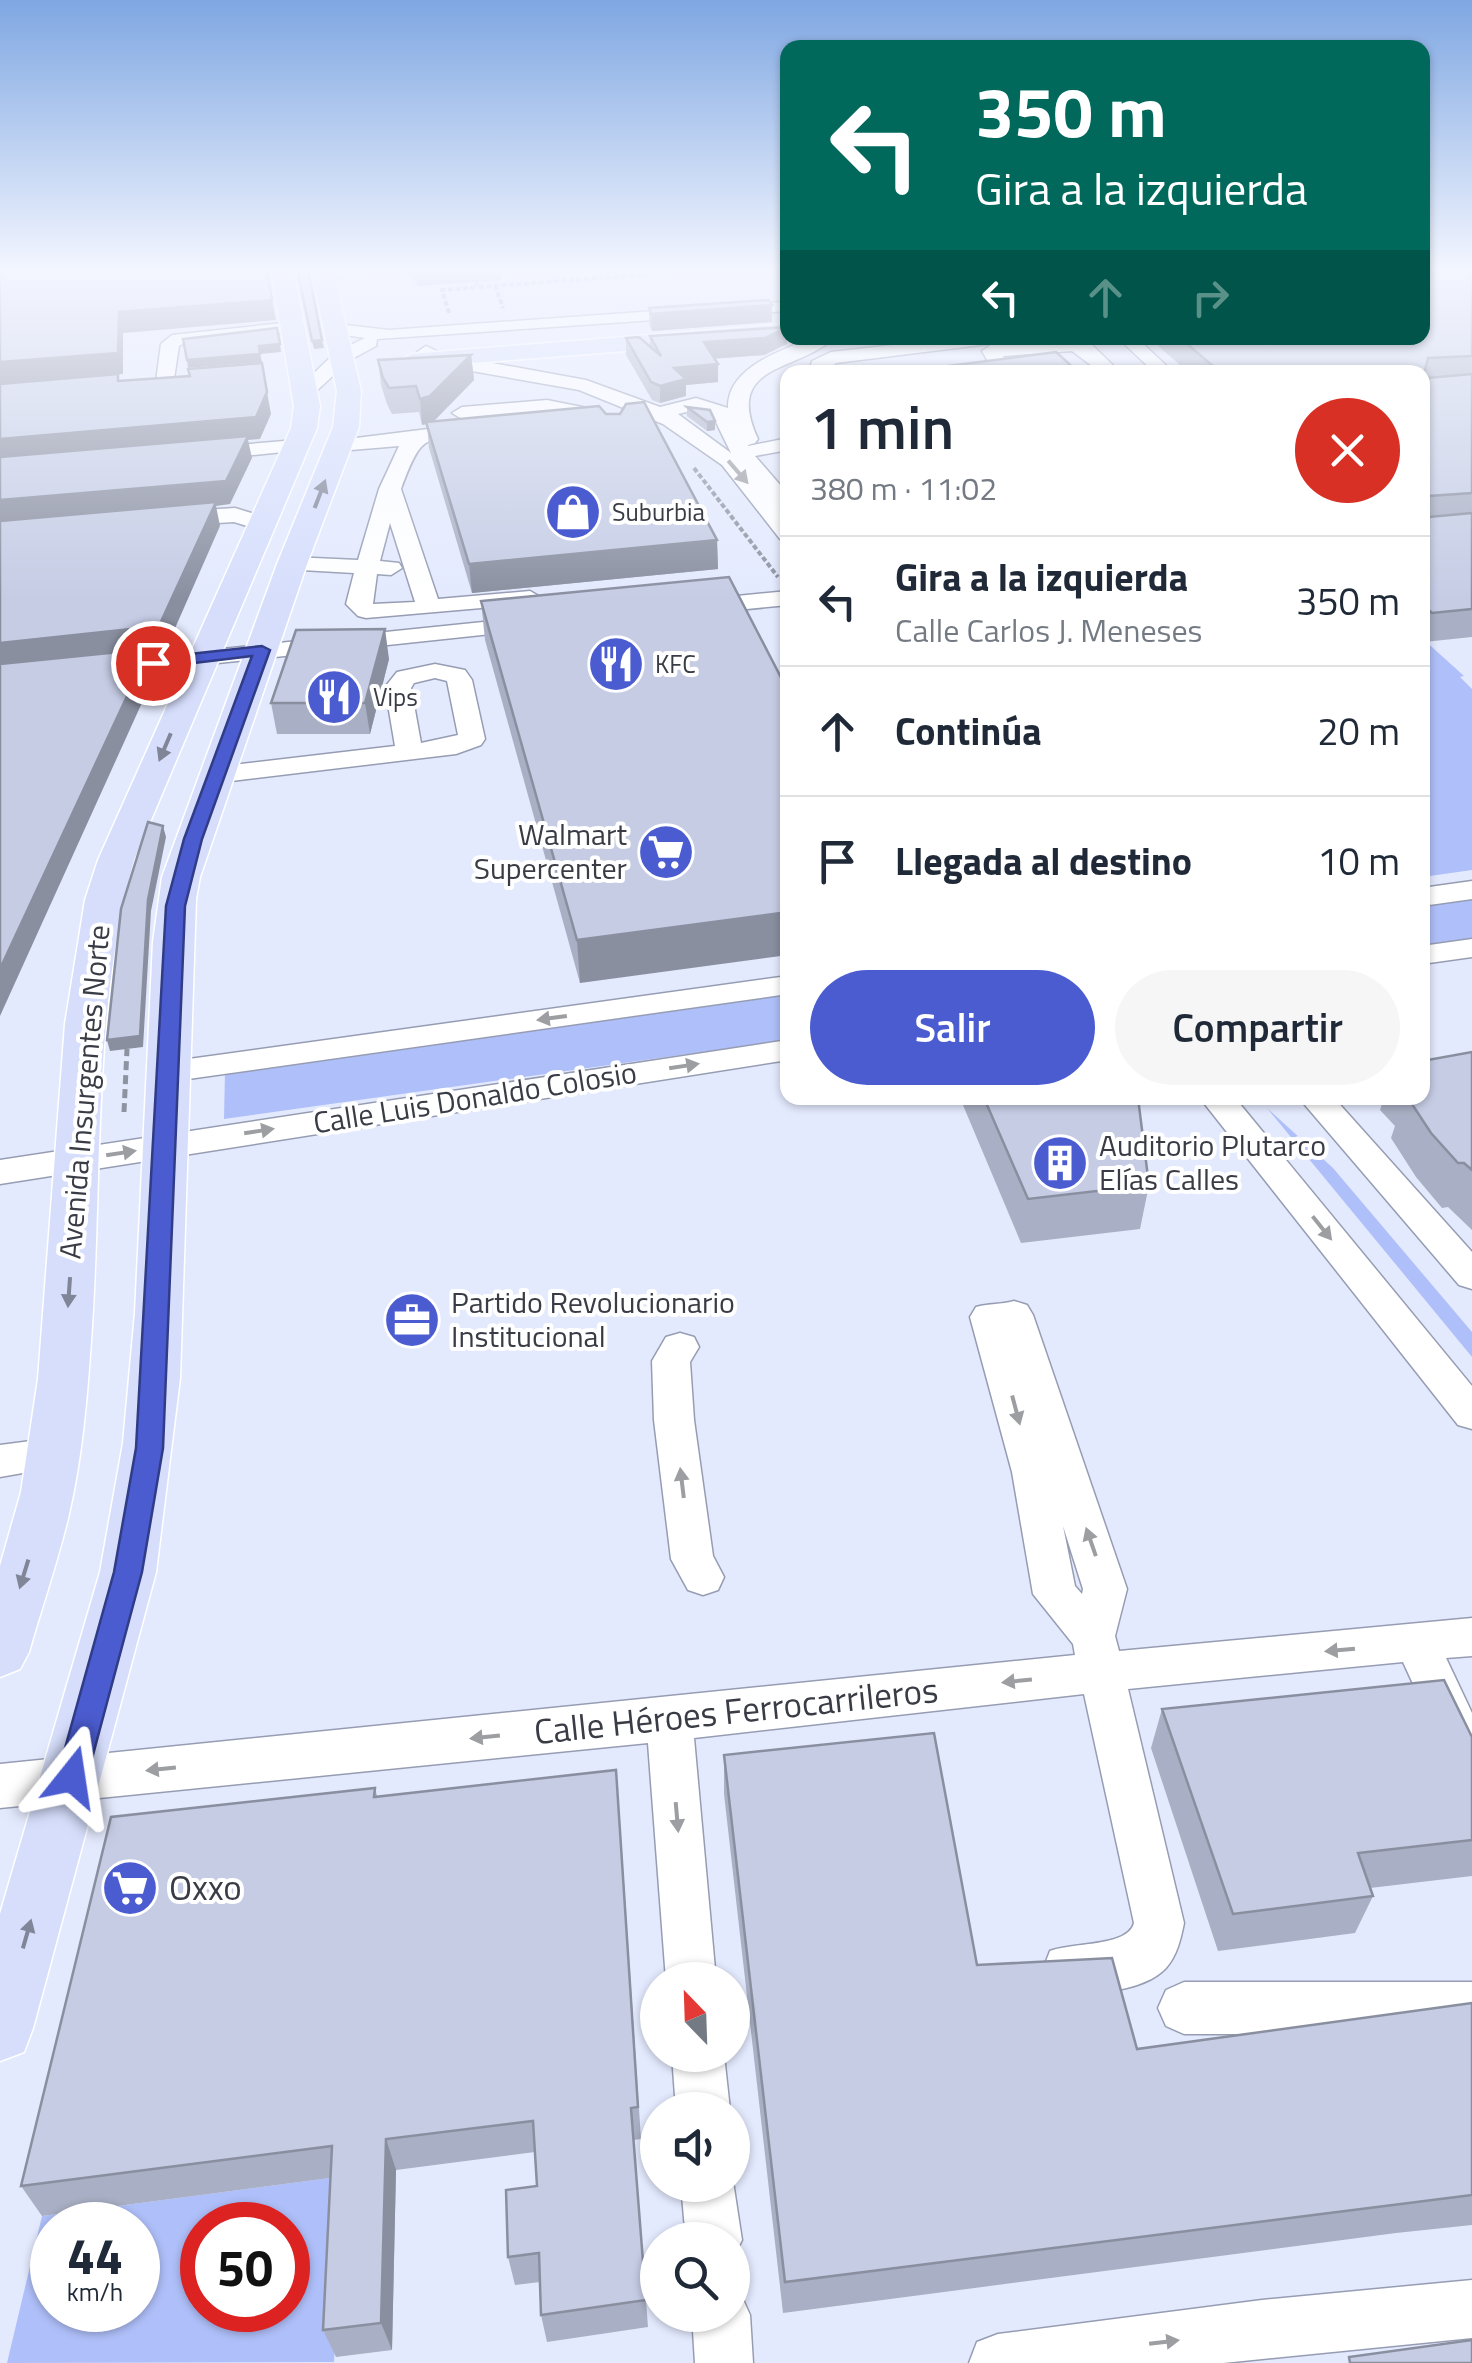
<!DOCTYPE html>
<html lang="es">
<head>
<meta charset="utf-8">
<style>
	body { margin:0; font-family:"Titillium Web",sans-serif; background:#f6f6f7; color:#1f2937; height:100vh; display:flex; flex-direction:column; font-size:38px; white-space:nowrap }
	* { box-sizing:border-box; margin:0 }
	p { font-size:32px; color:#747a83 }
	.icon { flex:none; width:55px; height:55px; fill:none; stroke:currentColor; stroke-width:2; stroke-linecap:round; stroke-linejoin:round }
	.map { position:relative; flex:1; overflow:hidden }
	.drawer { position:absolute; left:780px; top:365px; width:650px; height:740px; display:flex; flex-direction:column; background:#fff; border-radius:20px; box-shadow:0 2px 8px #0004 }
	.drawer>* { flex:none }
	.top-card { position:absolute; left:780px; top:40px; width:650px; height:305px; border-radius:20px; box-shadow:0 2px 8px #0004; background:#00695c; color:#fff; overflow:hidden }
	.needle { width:65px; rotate:337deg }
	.controls { position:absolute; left:640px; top:1962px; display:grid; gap:20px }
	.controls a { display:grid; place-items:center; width:110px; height:110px; border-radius:50%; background:#fff; box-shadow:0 2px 8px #0004; font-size:50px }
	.speed { position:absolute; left:30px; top:2202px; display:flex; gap:20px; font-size:50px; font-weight:700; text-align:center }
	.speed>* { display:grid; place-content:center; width:130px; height:130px; border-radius:50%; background:#fff; box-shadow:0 2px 8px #0004; line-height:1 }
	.speed small { font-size:25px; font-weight:400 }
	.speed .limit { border:15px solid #d22; background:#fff; color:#111 }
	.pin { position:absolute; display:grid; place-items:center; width:85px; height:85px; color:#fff; margin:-42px; border:5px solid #fff; border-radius:50%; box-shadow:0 2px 10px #0007 }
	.me { position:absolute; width:110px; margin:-55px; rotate:15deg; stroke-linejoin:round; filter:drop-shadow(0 0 8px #0008) }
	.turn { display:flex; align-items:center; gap:35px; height:210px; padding:0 30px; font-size:45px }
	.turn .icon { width:130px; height:130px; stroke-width:2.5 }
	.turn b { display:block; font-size:70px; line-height:85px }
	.lanes { display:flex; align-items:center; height:95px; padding:0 30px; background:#0003; justify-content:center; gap:50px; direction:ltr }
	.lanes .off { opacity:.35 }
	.round { display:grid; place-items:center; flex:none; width:105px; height:105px; border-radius:52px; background:#f6f6f7 }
	.headline { display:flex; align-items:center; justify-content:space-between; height:170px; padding:0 30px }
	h1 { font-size:60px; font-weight:600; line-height:75px }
	.action { display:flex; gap:20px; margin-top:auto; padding:20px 30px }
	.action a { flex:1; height:115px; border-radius:60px; background:#4b5cd0; color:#fff; font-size:40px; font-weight:600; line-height:115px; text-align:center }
	.action a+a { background:#f6f6f7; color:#1f2937 }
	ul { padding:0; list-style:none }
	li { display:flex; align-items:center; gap:30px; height:130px; padding:0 30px; border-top:2px solid #e0e1e3 }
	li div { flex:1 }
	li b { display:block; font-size:38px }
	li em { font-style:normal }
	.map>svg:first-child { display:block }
	.green { fill:#afbff9; fill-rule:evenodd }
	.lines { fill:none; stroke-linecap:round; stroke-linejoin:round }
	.minor-casing { stroke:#969db3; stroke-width:3 }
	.major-casing { stroke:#fff; stroke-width:3 }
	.path-far1 { stroke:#8e93a1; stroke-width:4; stroke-dasharray:5 2.5; stroke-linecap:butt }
	.path { stroke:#8e93a1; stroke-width:5; stroke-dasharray:9 5; stroke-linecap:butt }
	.minor { fill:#fff; fill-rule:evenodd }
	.major { fill:#d6defc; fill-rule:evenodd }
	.wall { fill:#a9afc4 }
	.shaded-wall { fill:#8a8fa0 }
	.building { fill:#c5cce4; stroke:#8a8fa0; stroke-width:2.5 }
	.oneway { fill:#9c9ea2 }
	.oneway2 { fill:#808597 }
	.route { fill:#4b5cd0; stroke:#313c87; stroke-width:2.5 }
	.labels { text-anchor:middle; stroke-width:8; stroke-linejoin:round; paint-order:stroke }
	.far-poi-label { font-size:25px; fill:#393c45; stroke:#fff; text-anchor:start }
	.poi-label { font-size:30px; fill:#393c45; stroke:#fff; text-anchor:start }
	.street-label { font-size:30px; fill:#393c45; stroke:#fff }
	.near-street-label { font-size:35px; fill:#393c45; stroke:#fff }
	.near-poi-label { font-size:35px; fill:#393c45; stroke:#fff; text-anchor:start }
</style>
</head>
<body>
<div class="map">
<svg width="1472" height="2363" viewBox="0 0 1472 2363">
	<rect width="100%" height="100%" fill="#e4eafe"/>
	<!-- green -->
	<g class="green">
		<path d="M1422 638 1464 676 1460 677 1472 689V870L1423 877Z"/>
		<path d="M1472 899V939L1423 946 1422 905Z"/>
		<path d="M787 992V1040L224 1119 225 1072Z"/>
		<path d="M1267 1108 1333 1168 1472 1332V1357Z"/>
		<path d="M345 2176 334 2362 7 2363 42 2216ZM52 2225H138V2310H52ZM202 2225H288V2310H202Z"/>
	</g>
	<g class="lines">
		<!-- minor casing -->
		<g class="minor-casing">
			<g id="minor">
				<path d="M335 269H360L325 284 316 279Z"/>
				<path d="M781 302 788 304 787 311 377 339 376 346 350 360 311 396 304 398 294 392 336 352 365 338 331 333V325L337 324 389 330Z"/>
				<path d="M292 322 301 327 298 331 183 344 179 346 173 385 166 387 156 381 161 344 172 335Z"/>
				<path d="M811 338H834C796 373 723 363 758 439L755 443 748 445V446L788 438V450L755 456 788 494V514L783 513 788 519V541L780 539 722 465 663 424 579 390 438 365 417 352 426 346 443 354 586 380 660 407 696 398 728 408C727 367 781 351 811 338ZM695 410 713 416 731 453 678 414Z"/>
				<path d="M956 338H1006L997 343 836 363 827 372H809L812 361 831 352Z"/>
				<path d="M1118 338H1137L1173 372H1154Z"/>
				<path d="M1074 340 1092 345 1120 372H1100L1072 351 1003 356 1012 372H994L982 351 991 345Z"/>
				<path d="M547 400 587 408 593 421C583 430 558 431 545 427V419L569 416 547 412 462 419 452 413 462 407Z"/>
				<path d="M476 423 486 429 483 433C426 446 425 423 401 489L438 599 530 591 542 598 538 603 366 618 358 616 346 604 354 573 284 569 281 564 292 557 358 560 379 489 399 446 339 451 332 449V441ZM390 523 415 602 373 604 377 574 391 575 402 568 399 563 380 561Z"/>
				<path d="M296 440 306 446 303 450 203 460 193 454 203 448Z"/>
				<path d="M235 508 271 519 274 524 263 531 234 522 170 526 159 519 170 512Z"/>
				<path d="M788 591V605L697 614 685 607 697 600Z"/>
				<path d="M531 617 539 619 543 624 539 629 105 675 93 668 105 661Z"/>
				<path d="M435 664 465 670 472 680 485 739 481 745 456 754 215 783 202 775 215 767 395 746 385 687 397 672ZM435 678 447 681 458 735 421 743 411 688 414 683Z"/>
				<path d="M1472 881V899L1422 906V888Z"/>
				<path d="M1472 939V957L1422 964V946Z"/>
				<path d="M788 976V994L167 1082 155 1079 151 1072 155 1065 167 1062Z"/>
				<path d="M788 1040V1060L0 1184V1160Z"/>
				<path d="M1200 1098H1235L1472 1386V1429L1458 1425Z"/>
				<path d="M1299 1098H1334L1472 1252V1289L1459 1285Z"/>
				<path d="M1014 1301 1027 1305 1033 1315 1127 1589 1115 1636 1119 1651 1472 1618V1656L1446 1658 1472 1713V1783L1456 1777 1403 1662 1128 1689 1184 1923C1181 1938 1177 1956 1166 1968 1143 1993 1079 1998 1050 1987L1043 1969 1050 1951C1073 1942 1128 1947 1134 1923L1084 1694 694 1738 716 1980H666L648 1743 0 1808V1764L1075 1655 1073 1644 1033 1594 1012 1472 970 1317 976 1307C990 1303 1000 1305 1014 1301ZM1063 1526 1083 1589 1082 1594 1075 1586Z"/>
				<path d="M680 1333 694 1337 699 1347 690 1362 694 1420 713 1556 724 1577 718 1590 703 1595 688 1590 671 1559 654 1420 652 1361 666 1337Z"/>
				<path d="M54 1438 68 1443 74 1454 68 1465 0 1477V1445Z"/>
				<path d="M1184 1982H1472V2034H1184L1166 2026 1158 2008 1166 1990Z"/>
				<path d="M672 2055H724L730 2110H676Z"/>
				<path d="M732 2175 742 2240 732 2260V2240H686L681 2185H732Z"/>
				<path d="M1472 2280V2338L1223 2363H969L977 2342 998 2334 1262 2300Z"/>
				<path d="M732 2291 741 2295 750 2315 753 2363H695L692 2315H732Z"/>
			</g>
		</g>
		<!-- major casing -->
		<g class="major-casing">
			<g id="major">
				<path d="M271 269H293L320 406 317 428 134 860C91 1016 103 1181 91 1341 87 1399 82 1458 69 1514 58 1561 42 1606 29 1652L20 1669 0 1677V1566L21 1492 38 1379 65 1024 85 900 98 860 291 428 294 406Z"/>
				<path d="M311 269H333L361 391 359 427 307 564 200 877 196 899 180 1378 156 1572 33 2028 24 2052 0 2061V1914L100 1572 123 1443 135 1313 153 942 162 877 277 564 333 427 337 391Z"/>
				<path d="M788 324V338L411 368 399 361 411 354Z"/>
			</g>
		</g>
		<!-- path-far1 -->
		<g class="path-far1">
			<path d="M473 274 478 287 668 273 666 269"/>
			<path d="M495 285 503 308"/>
			<path d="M449 313 442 290 478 287"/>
			<path d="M694 468 778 577"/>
		</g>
		<!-- path -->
		<path class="path" d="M124 1112 127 1049"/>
		<!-- minor -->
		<use href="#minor" class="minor"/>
		<!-- major -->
		<use href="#major" class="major"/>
	</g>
	<!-- wall -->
	<g class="wall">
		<path d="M405 269H516L500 271 501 280 418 286Z"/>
		<path d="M1472 269V637L1424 642 1422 640V372H1188L1149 338H1422Z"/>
		<path d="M772 305V322L652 331 649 325V308Z"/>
		<path d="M650 336 787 344 764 355 714 359 718 364V382L686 385V396L660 403 652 400 626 355V338L650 347Z"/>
		<path d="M471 355 474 380 434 421 717 540 718 569 472 593 429 448 427 424 422 425 419 412 392 414 387 404 381 385 378 360Z"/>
		<path d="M687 407 715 421V430L707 431 687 416Z"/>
		<path d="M729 577 580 983 485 640 481 601Z"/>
		<path d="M389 659 370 734H277L271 703Z"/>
		<path d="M1472 1052V1230L1448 1207 1442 1208 1416 1177 1391 1138 1395 1126 1380 1110 1384 1098H1422Z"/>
		<path d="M960 1098H1138L1149 1185 1140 1229 1021 1243Z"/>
		<path d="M1162 1709 1472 1737V1876L1370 1888 1373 1896 1355 1933 1218 1951 1151 1748Z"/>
		<path d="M724 1755 977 1965 1137 2049 1472 2003V2225L1396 2233 783 2313 724 1794Z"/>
		<path d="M375 1788 377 1796 619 1806 641 2139 634 2140 648 2327 547 2342 541 2315 540 2282 515 2285 508 2257 537 2186 535 2152 396 2170 392 2350 336 2357 323 2330 330 2178 42 2216 21 2186Z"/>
	</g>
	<!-- shaded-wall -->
	<g class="shaded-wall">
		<path d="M416 269H516L500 271 501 280 418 286Z"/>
		<path d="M272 300 276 320 123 333V374L0 384V362L119 312Z"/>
		<path d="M772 305V322L652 331 651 314Z"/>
		<path d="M788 327 787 344 764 355 704 359V342Z"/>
		<path d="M322 340 324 348 314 349 312 341Z"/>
		<path d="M280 344 281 352 260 354 262 362 188 368 187 360 259 346Z"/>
		<path d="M471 355 474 380 433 422 422 425 420 399Z"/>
		<path d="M718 364V382L686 385V396L660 403V386L674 368Z"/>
		<path d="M267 392 271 414 260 439 248 440 252 458 230 504 216 506 220 526 165 651 150 653 155 674 0 1016V439Z"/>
		<path d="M715 421V430L707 431V422Z"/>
		<path d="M717 540 718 569 472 593 469 564Z"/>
		<path d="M385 629 389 659 370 734 365 703Z"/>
		<path d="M163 826 166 837 151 911 143 1047 110 1051 107 1040 148 900Z"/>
		<path d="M788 912V955L580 983 577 940Z"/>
		<path d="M386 2139 396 2170 392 2350 381 2323Z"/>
	</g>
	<!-- building -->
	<g class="building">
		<path d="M0 269H267L272 300 119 312 118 353 0 362Z"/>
		<path d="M297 269H308L322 340 312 341Z"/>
		<path d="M1422 269H1472V356L1428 358 1424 374 1428 378 1472 374V493L1429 496 1425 514 1429 517 1472 513V609L1432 613 1422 604V372H1220L1180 338H1422Z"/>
		<path d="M769 300 772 305 651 314 649 308Z"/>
		<path d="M788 327 765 338 704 342 718 364 674 368 686 379 660 386 651 382 626 338 639 337 661 356 650 336Z"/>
		<path d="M277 328 280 344 259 346 260 354 187 360 183 339Z"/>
		<path d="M1056 352 1078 372H919L933 368Z"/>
		<path d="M471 355 430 396 420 399 416 386 389 388 383 378 378 360Z"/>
		<path d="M262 363 267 392 256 417 0 439V384L118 374V381L190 376 188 369Z"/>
		<path d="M644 402 717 540 469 564 426 422 599 406 606 414H620L626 404Z"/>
		<path d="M687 407 710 410 715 421 707 422Z"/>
		<path d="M248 436 226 481 0 500V457Z"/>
		<path d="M216 502 159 626 0 643V521Z"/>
		<path d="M729 577 788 691V912L577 940 481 601Z"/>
		<path d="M385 629 365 703H271L296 630Z"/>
		<path d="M149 649 0 969V664Z"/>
		<path d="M148 822 163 826 148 900 140 1036 107 1040 121 909Z"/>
		<path d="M1472 1052V1170L1464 1163H1458L1431 1133 1408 1098H1422V1061Z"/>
		<path d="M984 1098H1138L1149 1185 1028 1199Z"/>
		<path d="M1444 1680 1472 1737V1840L1358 1853 1373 1896 1233 1914 1162 1709Z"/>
		<path d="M934 1733 977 1965 1112 1958 1137 2049 1472 2003V2195L785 2282 724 1755Z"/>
		<path d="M616 1770 638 2107 631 2108 646 2300 541 2315 539 2253 508 2257 506 2190 537 2186 533 2121 386 2139 381 2323 323 2330 332 2146 21 2186 111 1817 375 1788 374 1797Z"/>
		<path d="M1472 2340V2363H1350L1349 2357Z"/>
	</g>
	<!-- one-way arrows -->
	<defs><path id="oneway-solid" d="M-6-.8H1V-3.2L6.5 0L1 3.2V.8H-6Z" transform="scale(2.5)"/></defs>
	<g class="oneway">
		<use href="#oneway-solid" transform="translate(738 472) rotate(49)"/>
		<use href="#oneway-solid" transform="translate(552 1018) rotate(172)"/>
		<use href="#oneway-solid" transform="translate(684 1066) rotate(-9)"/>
		<use href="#oneway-solid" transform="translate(259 1131) rotate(-9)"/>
		<use href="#oneway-solid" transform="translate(121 1153) rotate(-9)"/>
		<use href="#oneway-solid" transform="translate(1322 1228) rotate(51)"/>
		<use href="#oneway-solid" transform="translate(1016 1410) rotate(75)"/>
		<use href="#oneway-solid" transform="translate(682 1483) rotate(-97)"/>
		<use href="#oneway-solid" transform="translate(1091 1542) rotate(-109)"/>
		<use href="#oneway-solid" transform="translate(1340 1650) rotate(175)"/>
		<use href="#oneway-solid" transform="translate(1017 1681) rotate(174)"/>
		<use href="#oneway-solid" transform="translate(485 1737) rotate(174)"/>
		<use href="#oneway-solid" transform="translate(161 1769) rotate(174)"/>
		<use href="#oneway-solid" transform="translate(677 1817) rotate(85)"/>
		<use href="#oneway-solid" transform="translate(1164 2342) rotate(-7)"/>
	</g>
	<g class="oneway2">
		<use href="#oneway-solid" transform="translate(320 494) rotate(-69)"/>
		<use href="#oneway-solid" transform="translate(165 747) rotate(113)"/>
		<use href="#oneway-solid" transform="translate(69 1292) rotate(94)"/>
		<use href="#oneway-solid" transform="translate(24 1574) rotate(107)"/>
		<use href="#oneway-solid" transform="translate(27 1934) rotate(-74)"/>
	</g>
	<!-- sky -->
	<linearGradient id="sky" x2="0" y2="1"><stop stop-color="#7fa7e2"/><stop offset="0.45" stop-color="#f3f6ff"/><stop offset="1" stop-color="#f3f6ff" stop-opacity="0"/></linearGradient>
	<rect width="1472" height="600" fill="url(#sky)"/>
	<!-- route -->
	<path class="route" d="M262 646 270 650 202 839 185 906 163 1448 142 1572 87 1777 83 1787 72 1791 61 1787 57 1777 114 1572 136 1448 166 906 184 839 252 656 153 668 145 663 153 658Z"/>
	<!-- icons -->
	<defs>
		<g id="shop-disc" transform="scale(2.875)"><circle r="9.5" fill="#4b5cd0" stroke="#fff"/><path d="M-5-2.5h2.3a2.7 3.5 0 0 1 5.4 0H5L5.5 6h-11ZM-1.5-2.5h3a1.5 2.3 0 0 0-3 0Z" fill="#fff"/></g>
		<g id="restaurant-disc" transform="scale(2.875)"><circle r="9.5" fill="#4b5cd0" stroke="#fff"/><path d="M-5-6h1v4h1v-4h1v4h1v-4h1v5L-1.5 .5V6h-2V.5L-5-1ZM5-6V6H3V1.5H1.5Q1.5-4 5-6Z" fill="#fff"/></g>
		<g id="supermarket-disc" transform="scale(2.875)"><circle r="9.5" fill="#4b5cd0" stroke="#fff"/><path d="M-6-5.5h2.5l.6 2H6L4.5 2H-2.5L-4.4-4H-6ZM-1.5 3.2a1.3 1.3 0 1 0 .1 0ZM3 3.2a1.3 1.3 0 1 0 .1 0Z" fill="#fff"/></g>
		<g id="building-disc" transform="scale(2.875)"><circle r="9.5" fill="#4b5cd0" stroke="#fff"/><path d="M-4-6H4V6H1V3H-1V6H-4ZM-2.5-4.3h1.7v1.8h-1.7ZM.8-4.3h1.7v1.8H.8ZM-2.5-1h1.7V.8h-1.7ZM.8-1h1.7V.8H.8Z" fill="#fff"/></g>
		<g id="office-disc" transform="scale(2.875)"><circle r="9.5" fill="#4b5cd0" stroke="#fff"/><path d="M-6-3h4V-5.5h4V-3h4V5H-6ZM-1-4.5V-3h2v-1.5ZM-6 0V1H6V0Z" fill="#fff"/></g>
	</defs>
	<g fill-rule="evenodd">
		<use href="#shop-disc" x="573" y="512"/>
		<use href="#restaurant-disc" x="616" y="664"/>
		<use href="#restaurant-disc" x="334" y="697"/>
		<use href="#supermarket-disc" x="666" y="852"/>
		<use href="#building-disc" x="1060" y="1163"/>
		<use href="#office-disc" x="412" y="1320"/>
		<use href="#supermarket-disc" x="130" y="1888"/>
	</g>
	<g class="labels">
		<!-- far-poi labels -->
		<g class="far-poi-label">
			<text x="612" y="521">Suburbia</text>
			<text x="655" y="673">KFC</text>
			<text x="373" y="706">Vips</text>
		</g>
		<!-- poi labels -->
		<g class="poi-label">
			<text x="627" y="845" text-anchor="end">Walmart<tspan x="627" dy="34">Supercenter</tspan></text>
			<text x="1099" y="1156">Auditorio Plutarco<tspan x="1099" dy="34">Elías Calles</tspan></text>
			<text x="451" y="1313">Partido Revolucionario<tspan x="451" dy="34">Institucional</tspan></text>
		</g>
		<!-- street labels -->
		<g class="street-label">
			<text transform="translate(85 1092) rotate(-85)" y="10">Avenida Insurgentes Norte</text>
			<text transform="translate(475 1098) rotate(-9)" y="10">Calle Luis Donaldo Colosio</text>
		</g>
		<!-- near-street labels -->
		<g class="near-street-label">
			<text transform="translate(736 1711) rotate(-6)" y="12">Calle Héroes Ferrocarrileros</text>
		</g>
		<!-- near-poi labels -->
		<g class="near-poi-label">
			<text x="169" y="1900">Oxxo</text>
		</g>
	</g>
</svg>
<div class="controls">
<a><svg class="needle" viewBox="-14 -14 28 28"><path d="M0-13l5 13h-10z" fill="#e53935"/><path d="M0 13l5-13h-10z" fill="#747a83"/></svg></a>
<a><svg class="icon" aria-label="sound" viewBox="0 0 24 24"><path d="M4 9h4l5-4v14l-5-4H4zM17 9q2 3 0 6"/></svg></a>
<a><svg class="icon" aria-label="search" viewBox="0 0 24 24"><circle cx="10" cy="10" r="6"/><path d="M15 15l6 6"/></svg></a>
</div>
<div class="speed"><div>44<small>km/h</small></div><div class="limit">50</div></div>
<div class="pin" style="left:153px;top:663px;background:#d93025"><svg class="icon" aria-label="arrive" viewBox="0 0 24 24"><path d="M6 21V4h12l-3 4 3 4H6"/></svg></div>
<svg class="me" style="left:72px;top:1777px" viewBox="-20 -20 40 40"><path d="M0-17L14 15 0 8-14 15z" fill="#4b5cd0" stroke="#fff" stroke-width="4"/></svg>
<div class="top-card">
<div class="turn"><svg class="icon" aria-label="left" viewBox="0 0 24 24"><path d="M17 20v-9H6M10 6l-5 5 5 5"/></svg><div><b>350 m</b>Gira a la izquierda</div></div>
<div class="lanes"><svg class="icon" aria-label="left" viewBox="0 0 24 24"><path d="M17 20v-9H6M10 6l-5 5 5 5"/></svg><svg class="icon off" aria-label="ahead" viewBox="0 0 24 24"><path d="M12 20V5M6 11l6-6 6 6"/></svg><svg class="icon off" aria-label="right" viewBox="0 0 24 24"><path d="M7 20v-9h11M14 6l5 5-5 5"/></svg></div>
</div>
<section class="drawer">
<div class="headline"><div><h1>1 min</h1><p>380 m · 11:02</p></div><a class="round" style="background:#d93025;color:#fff"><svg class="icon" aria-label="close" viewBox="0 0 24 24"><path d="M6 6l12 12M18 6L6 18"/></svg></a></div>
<ul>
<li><svg class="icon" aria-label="left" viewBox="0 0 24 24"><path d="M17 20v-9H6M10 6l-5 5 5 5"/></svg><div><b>Gira a la izquierda</b><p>Calle Carlos J. Meneses</p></div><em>350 m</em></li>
<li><svg class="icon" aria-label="ahead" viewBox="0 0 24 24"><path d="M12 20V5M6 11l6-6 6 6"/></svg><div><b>Continúa</b></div><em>20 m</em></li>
<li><svg class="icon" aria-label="arrive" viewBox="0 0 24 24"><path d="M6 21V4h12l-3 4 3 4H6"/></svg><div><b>Llegada al destino</b></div><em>10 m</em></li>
</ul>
<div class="action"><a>Salir</a><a>Compartir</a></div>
</section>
</div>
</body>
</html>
